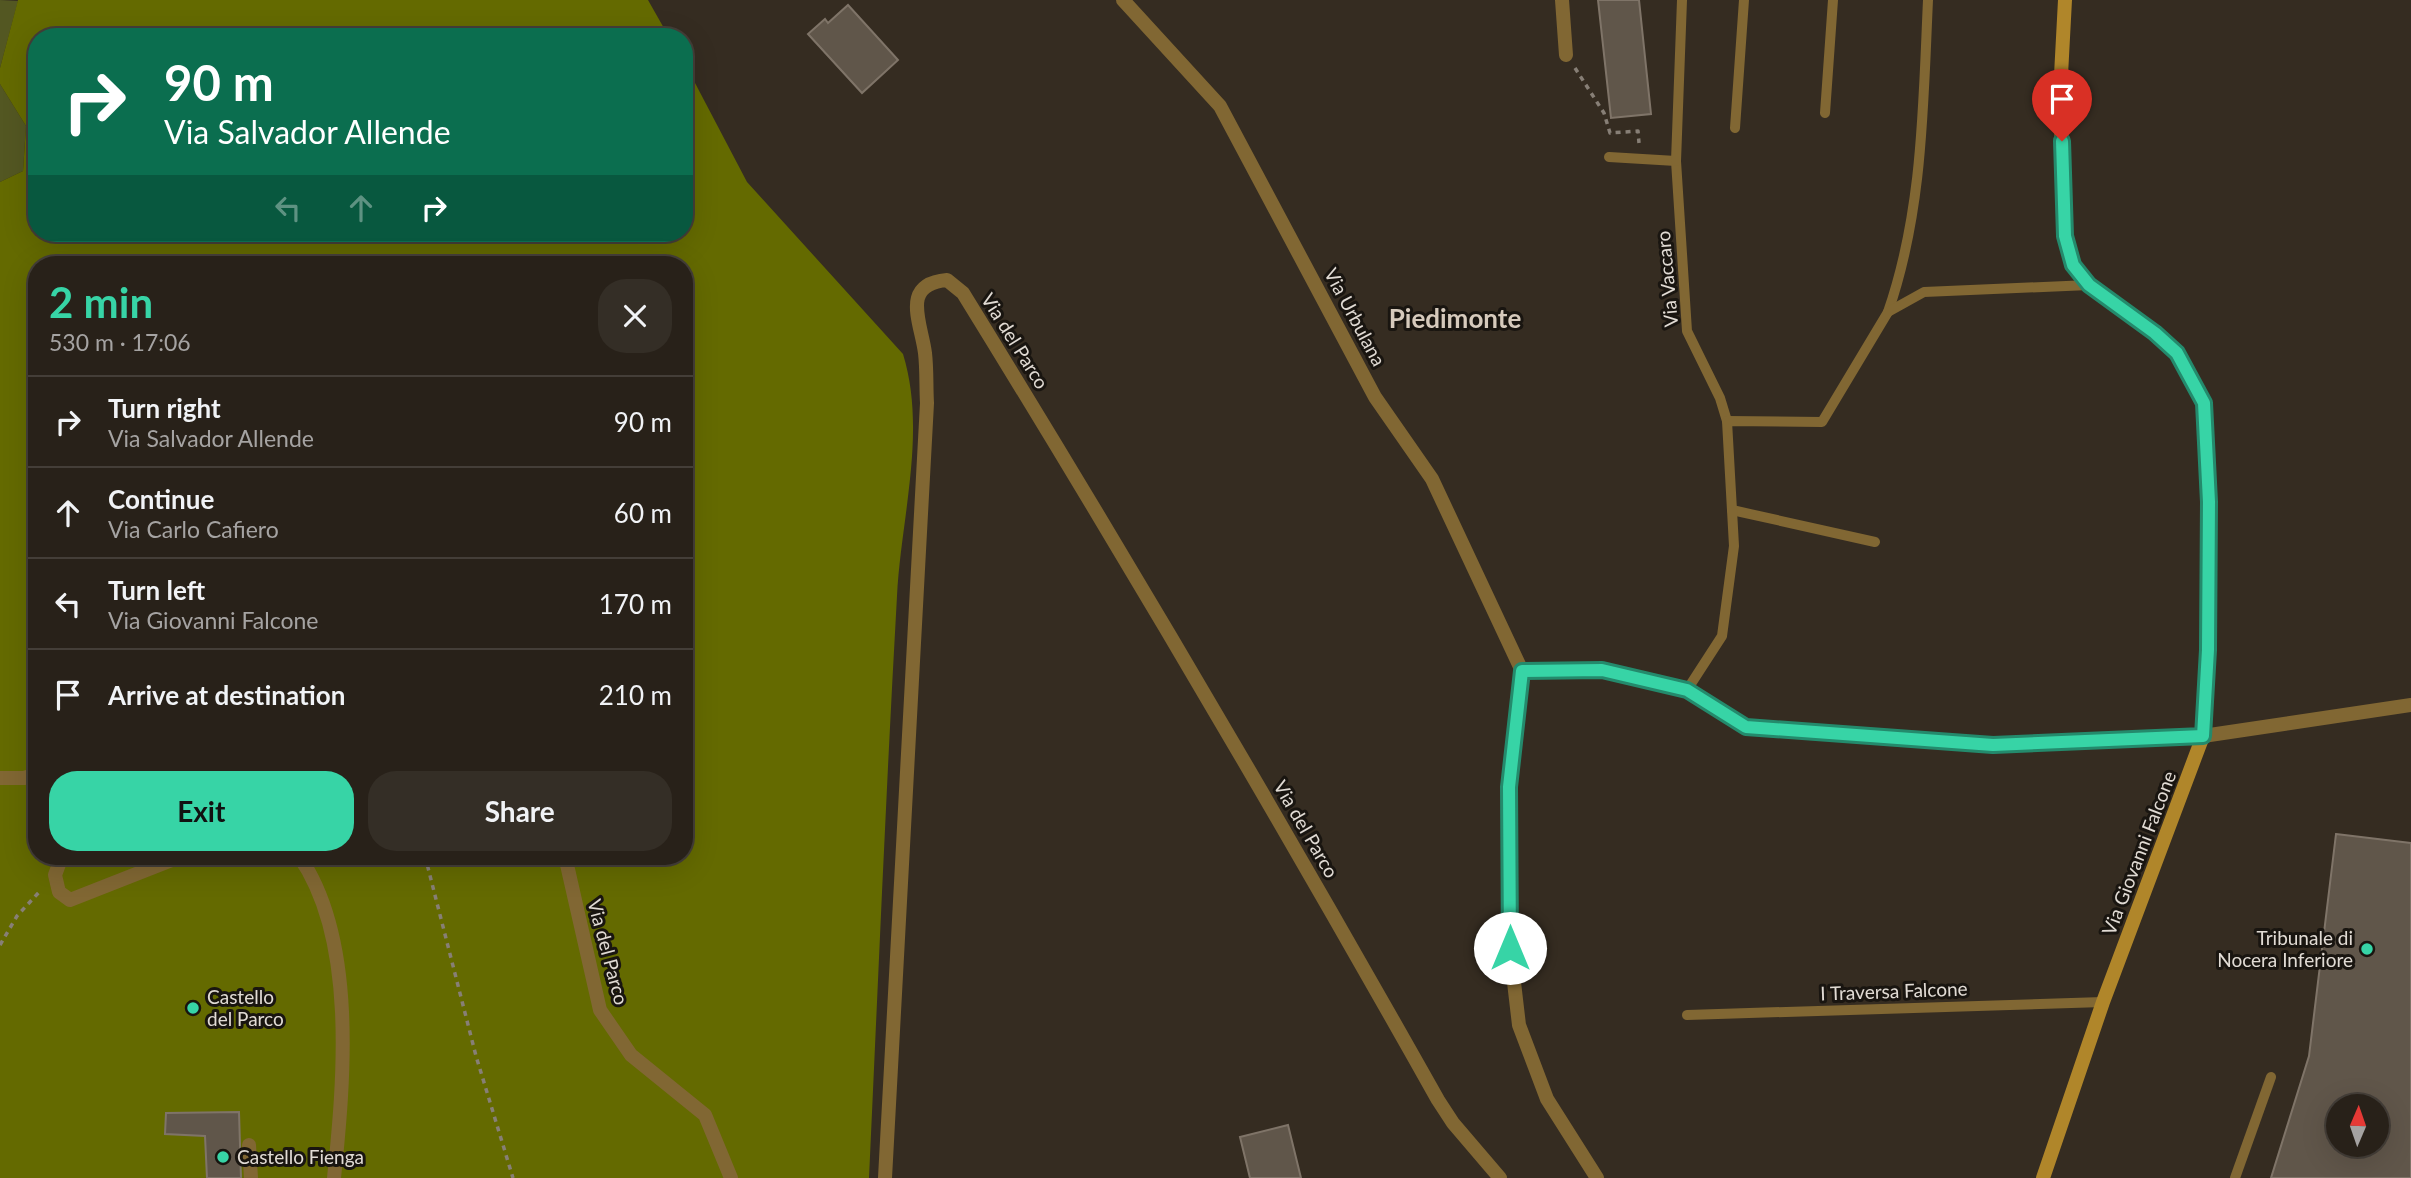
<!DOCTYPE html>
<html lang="en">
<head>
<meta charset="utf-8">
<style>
	body { margin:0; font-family:Lato,sans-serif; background:#342e26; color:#f1f3f6; height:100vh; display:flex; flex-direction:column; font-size:26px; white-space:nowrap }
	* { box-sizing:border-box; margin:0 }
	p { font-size:23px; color:#a5a3a2 }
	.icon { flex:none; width:38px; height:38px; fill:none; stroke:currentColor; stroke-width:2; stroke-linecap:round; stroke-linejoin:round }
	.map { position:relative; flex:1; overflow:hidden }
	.panel { position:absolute; left:28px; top:256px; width:665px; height:609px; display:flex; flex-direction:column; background:#282119; border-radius:28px; box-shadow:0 7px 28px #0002,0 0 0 2px #443e38 }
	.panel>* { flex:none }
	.banner { position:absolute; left:28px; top:28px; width:665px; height:214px; border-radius:28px; box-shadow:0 7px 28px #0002,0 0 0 2px #443e38; background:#0b6e4f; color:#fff; overflow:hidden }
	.needle { width:46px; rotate:2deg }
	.controls { position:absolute; left:2326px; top:1094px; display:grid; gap:14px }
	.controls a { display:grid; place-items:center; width:63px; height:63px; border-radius:50%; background:#282119; box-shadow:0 7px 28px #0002,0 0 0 2px #443e38; font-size:35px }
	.pin { position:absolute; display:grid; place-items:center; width:60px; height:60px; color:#fff; margin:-72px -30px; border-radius:50% 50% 50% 0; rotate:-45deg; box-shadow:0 0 7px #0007 }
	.pin .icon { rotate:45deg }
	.me { position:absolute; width:77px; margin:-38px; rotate:0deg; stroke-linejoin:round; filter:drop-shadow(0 0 5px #0008) }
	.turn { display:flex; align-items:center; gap:24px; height:147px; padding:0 21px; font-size:32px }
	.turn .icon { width:91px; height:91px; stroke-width:2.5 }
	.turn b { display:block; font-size:49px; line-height:60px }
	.lanes { display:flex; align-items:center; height:66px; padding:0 21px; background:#0003; justify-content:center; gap:35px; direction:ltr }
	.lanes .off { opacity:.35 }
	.round { display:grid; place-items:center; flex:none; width:74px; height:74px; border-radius:28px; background:#342e26 }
	.head { display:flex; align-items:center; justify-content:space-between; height:119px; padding:0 21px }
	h1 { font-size:42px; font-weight:700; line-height:52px; color:#37d4a6 }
	.button { display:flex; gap:14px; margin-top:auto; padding:14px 21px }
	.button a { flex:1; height:80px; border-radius:28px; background:#37d4a6; color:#111; font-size:28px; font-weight:700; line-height:80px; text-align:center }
	.button a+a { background:#342e26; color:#f1f3f6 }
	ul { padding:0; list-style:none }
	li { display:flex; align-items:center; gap:21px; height:91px; padding:0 21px; border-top:2px solid #443e38 }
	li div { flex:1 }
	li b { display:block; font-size:26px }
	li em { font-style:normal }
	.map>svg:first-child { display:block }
	.green { fill:#535722 }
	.forest { fill:#646a00; fill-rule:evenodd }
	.building { fill:#60564a; stroke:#7f7468; stroke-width:2; fill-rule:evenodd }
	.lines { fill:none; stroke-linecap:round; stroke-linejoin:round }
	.path { stroke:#877f76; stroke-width:3.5; stroke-dasharray:5 5; stroke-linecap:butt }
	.lane { stroke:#816733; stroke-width:10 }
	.street { stroke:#816733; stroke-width:14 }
	.secondary { stroke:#b0862a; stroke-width:14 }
	.route-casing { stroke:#248a6c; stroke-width:18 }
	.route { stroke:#37d4a6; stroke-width:12 }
	.poi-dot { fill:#37d4a6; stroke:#191510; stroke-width:2.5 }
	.labels { text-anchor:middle; stroke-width:6; stroke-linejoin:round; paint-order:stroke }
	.street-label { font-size:19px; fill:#e1dbd4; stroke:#191510 }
	.poi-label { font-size:19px; fill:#e1dbd4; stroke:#191510; text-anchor:start }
	.district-label { font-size:26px; font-weight:bold; fill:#d6cabc; stroke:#191510 }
</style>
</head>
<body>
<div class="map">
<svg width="2411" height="1178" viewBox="0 0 2411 1178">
	<rect width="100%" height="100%" fill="#352c21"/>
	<!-- green -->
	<g class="green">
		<path d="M0 0 18 1 0 68Z"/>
		<path d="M0 84 26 126 23 171 0 182Z"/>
	</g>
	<!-- forest -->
	<path class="forest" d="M18 0H648L669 37H37V233H684V62L747 182 903 354C927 432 901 517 897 596 886 790 878 984 869 1178H0V182L23 171 26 126 0 84V68ZM37 264H684V856H37Z"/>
	<!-- building -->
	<g class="building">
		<path d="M1598 0H1639L1651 114 1611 118Z"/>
		<path d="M848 5 898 60 862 93 808 34 825 19 828 23Z"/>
		<path d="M2336 834 2411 843V1178H2271L2309 1056ZM2338 1106H2376V1144H2338Z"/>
		<path d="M239 1112 241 1178H207L205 1136 165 1134 166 1113Z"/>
		<path d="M1288 1125 1301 1178H1250L1240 1137Z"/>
	</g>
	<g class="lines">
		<!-- path -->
		<g class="path">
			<path d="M1575 68 1604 113 1610 133 1638 131 1639 143"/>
			<path d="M425 856 476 1056 513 1178"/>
			<path d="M0 945 17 916 41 890"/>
		</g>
		<!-- lane -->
		<g class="lane">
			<path d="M1825 113 1833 0"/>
			<path d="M1735 128 1744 0"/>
			<path d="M1609 157 1676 161 1687 331 1720 398 1727 421"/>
			<path d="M1676 161 1682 0"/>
			<path d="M1888 312C1923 211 1923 106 1928 0"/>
			<path d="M1732 510 1875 542"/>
			<path d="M1522 671 1602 670 1687 690 1722 636 1734 546 1727 421 1822 422 1888 312 1924 292 2089 285"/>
			<path d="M1687 1015 2103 1002"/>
			<path d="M2235 1178 2271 1077"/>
		</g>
		<!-- street -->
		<g class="street">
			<path d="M1123 0 1220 106 1375 397 1432 479 1522 671 1509 787 1510 948 1519 1025 1547 1099 1597 1178"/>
			<path d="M1562 0 1566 55"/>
			<path d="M1687 690 1746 727 1993 745 2203 736 2411 705"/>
			<path d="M0 778H24L37 774"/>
			<path d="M62 856 55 875 59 892 70 900 182 856"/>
			<path d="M299 856C357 939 344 1081 334 1178"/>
			<path d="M565 856 600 1010 631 1055 705 1115 731 1178"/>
			<path d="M249 1145 251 1178"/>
			<path d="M885 1178 927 403C926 387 927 370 925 353 921 322 900 284 947 280L963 293C1127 559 1285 828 1438 1100L1453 1123 1500 1178"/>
		</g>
		<!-- secondary -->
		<path class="secondary" d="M2043 1178 2103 1002 2203 736 2208 650 2209 502 2204 403 2177 353 2155 333 2089 285 2073 265 2065 236 2060 94 2065 0"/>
	</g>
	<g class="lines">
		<!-- route casing -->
		<g class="route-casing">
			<path id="route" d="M1510 948 1509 787 1522 671 1602 670 1687 690 1746 727 1993 745 2203 736 2208 650 2209 502 2204 403 2177 353 2155 333 2089 285 2073 265 2065 236 2062 141"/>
		</g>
		<!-- route -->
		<use href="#route" class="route"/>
	</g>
	<!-- markers -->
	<g class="poi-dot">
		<circle cx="2367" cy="949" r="7"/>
		<circle cx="193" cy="1008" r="7"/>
		<circle cx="223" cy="1157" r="7"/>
	</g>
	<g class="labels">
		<!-- street labels -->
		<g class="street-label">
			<text transform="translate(1667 279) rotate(-95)" y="7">Via Vaccaro</text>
			<text transform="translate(1355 317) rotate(62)" y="7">Via Urbulana</text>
			<text transform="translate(1015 341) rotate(58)" y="7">Via del Parco</text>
			<text transform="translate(1306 829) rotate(60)" y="7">Via del Parco</text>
			<text transform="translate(2139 853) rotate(-69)" y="7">Via Giovanni Falcone</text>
			<text transform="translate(608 952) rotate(75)" y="7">Via del Parco</text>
			<text transform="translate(1894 991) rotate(-2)" y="7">I Traversa Falcone</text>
		</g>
		<!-- poi labels -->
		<g class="poi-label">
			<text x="2353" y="945" text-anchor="end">Tribunale di<tspan x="2353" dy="22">Nocera Inferiore</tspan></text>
			<text x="207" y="1004">Castello<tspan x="207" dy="22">del Parco</tspan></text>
			<text x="237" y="1164">Castello Fienga</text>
		</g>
		<!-- district labels -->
		<g class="district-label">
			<text x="1455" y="328">Piedimonte</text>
		</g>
	</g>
</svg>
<div class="controls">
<a><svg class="needle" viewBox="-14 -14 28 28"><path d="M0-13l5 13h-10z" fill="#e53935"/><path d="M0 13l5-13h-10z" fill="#a5a3a2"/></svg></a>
</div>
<div class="pin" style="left:2062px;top:141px;background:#d93025"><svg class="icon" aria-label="arrive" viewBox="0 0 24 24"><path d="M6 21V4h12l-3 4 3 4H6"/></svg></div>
<svg class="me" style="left:1510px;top:948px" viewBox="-20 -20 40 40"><circle r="19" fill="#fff"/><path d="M0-13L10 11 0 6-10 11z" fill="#37d4a6"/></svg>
<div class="banner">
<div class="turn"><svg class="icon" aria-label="right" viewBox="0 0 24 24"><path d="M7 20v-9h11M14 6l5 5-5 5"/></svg><div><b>90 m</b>Via Salvador Allende</div></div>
<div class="lanes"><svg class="icon off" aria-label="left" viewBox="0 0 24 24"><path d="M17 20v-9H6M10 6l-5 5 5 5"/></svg><svg class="icon off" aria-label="ahead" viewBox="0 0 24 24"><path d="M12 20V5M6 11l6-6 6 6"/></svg><svg class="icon" aria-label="right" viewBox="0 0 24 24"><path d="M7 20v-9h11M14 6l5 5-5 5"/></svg></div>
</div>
<section class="panel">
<div class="head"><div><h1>2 min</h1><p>530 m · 17:06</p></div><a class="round"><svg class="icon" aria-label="close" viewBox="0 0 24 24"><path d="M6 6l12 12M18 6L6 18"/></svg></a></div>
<ul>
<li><svg class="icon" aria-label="right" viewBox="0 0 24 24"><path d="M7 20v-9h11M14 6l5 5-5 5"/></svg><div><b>Turn right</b><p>Via Salvador Allende</p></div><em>90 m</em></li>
<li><svg class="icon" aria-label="ahead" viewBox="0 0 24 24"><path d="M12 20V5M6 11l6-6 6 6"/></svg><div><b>Continue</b><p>Via Carlo Cafiero</p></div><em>60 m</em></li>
<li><svg class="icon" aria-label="left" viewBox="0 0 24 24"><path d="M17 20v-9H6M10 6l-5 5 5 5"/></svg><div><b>Turn left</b><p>Via Giovanni Falcone</p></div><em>170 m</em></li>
<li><svg class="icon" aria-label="arrive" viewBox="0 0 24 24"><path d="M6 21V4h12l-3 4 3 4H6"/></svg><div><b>Arrive at destination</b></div><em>210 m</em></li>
</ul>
<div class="button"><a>Exit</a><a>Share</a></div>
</section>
</div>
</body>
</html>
